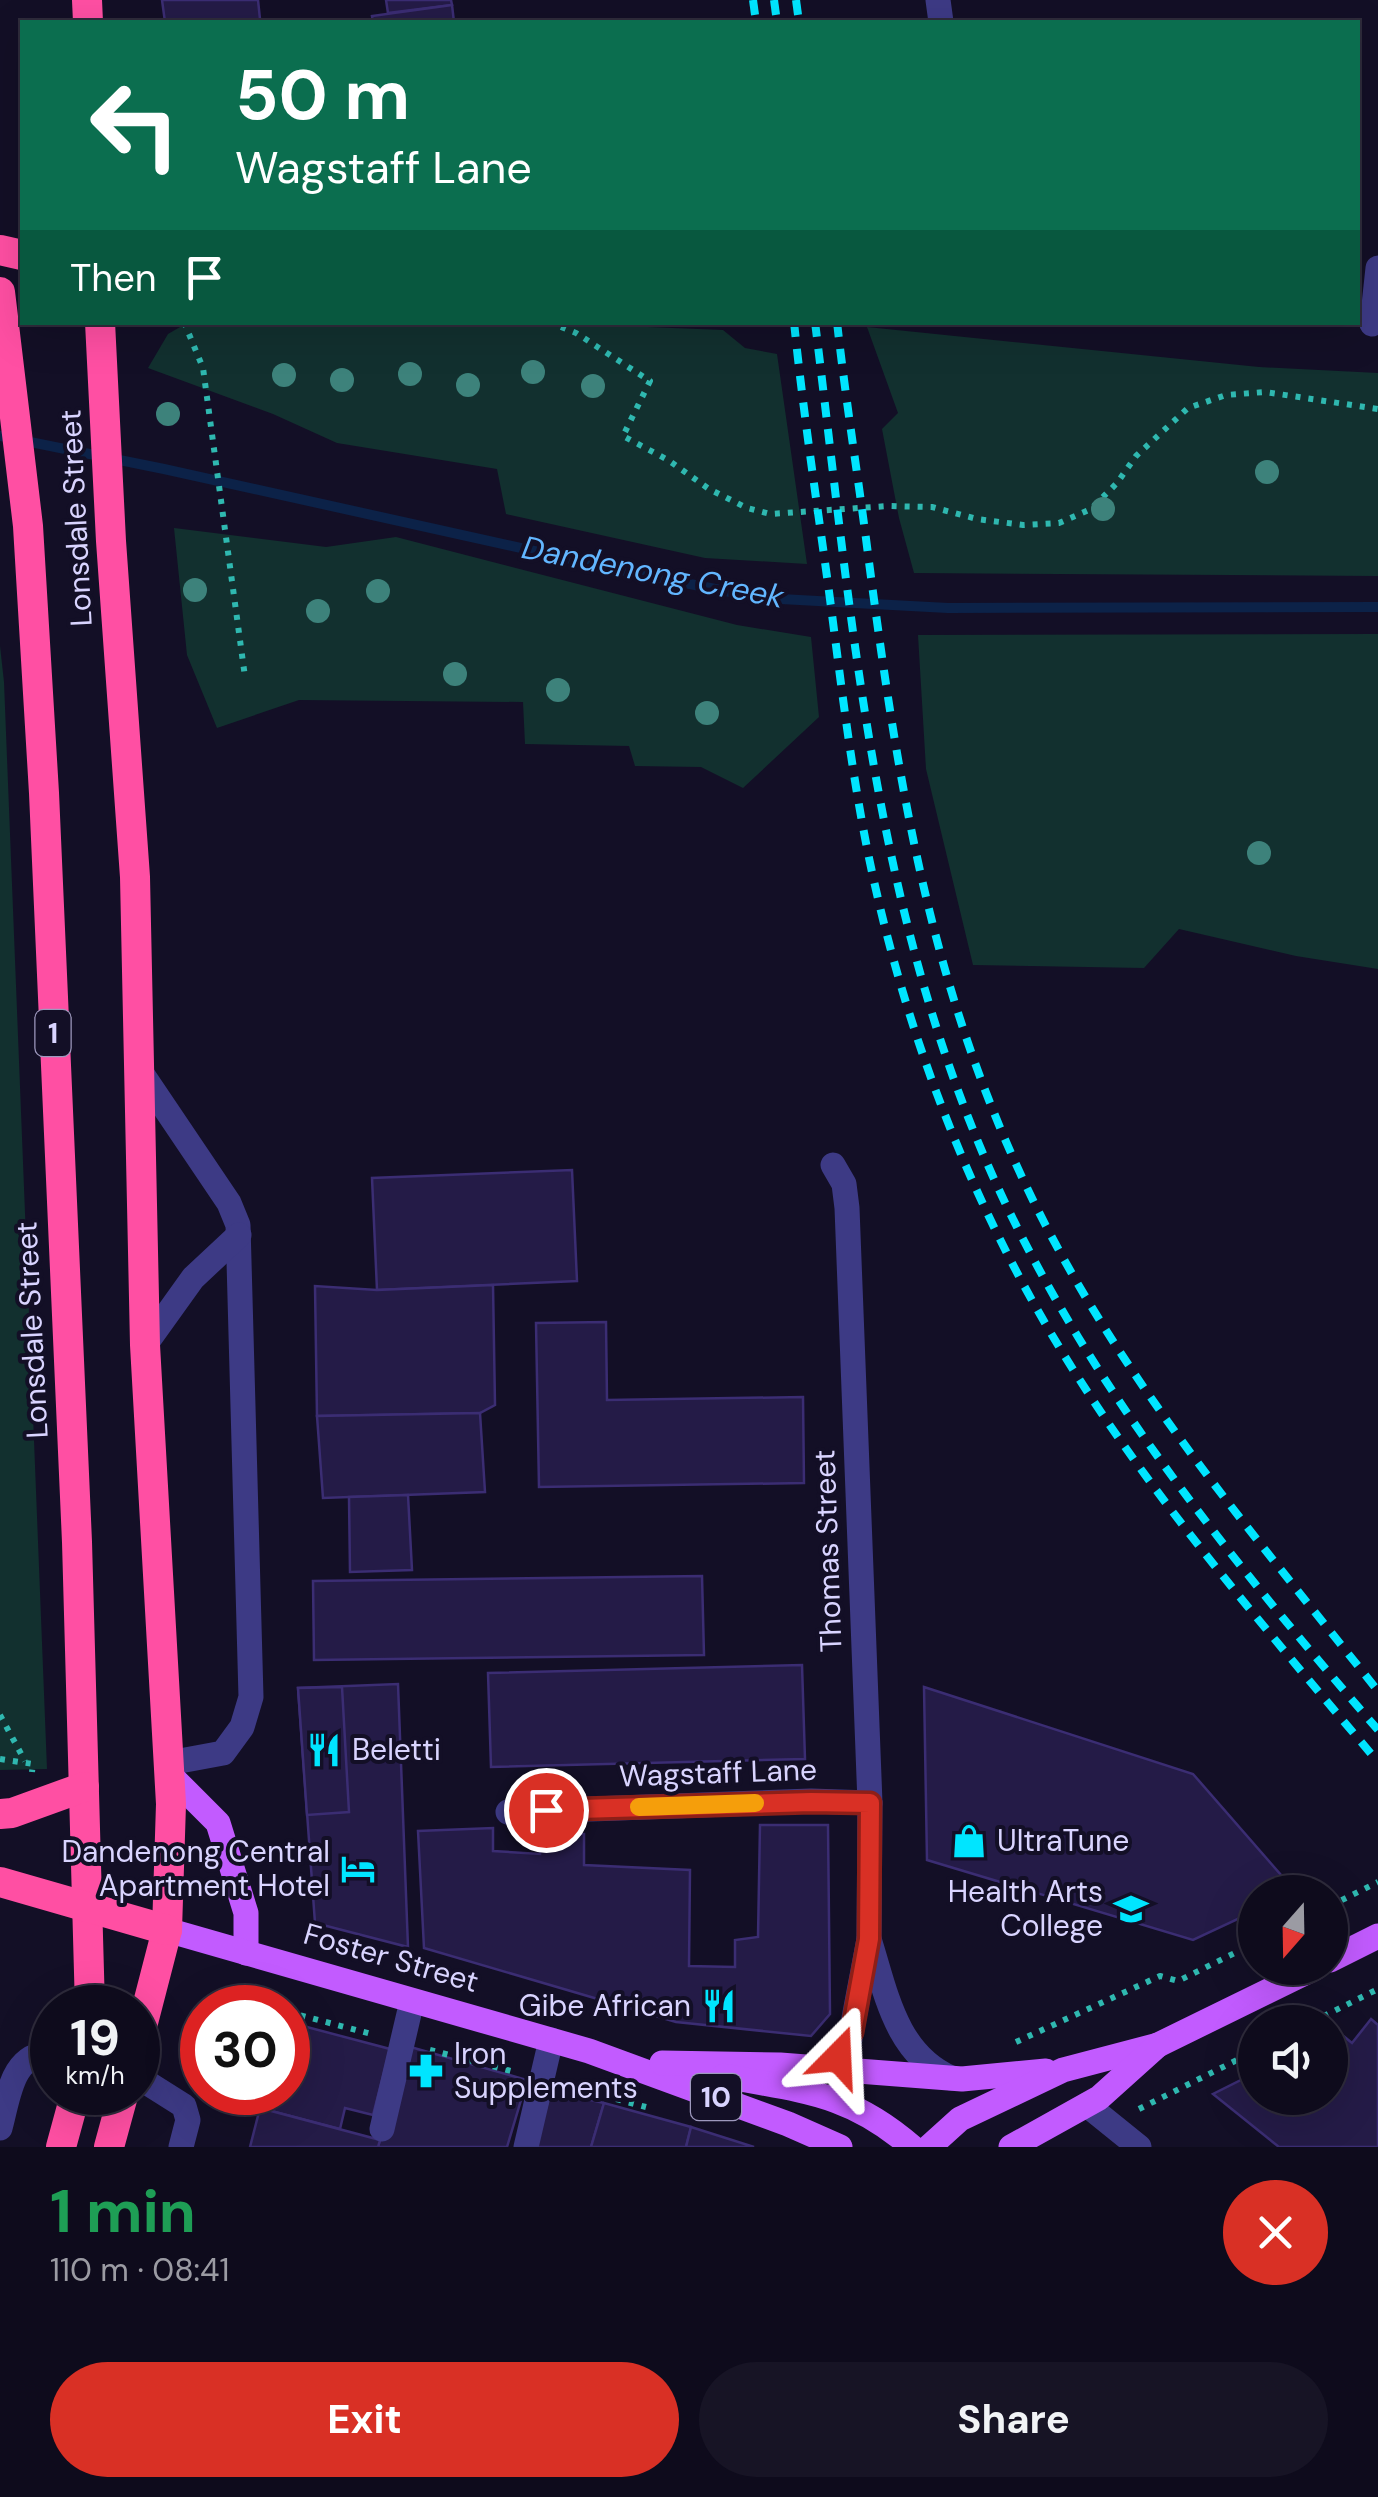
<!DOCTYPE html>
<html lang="en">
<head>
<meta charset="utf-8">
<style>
	body { margin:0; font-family:"DM Sans",sans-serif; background:#171425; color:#f1f3f6; height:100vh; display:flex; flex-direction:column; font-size:38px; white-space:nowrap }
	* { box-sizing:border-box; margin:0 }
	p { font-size:32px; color:#9b9ba3 }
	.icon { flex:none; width:55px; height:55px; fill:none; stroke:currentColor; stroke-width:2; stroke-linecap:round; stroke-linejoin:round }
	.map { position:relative; height:2147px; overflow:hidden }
	.side { display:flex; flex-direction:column; background:#0e0b1c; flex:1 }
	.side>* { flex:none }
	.hud { position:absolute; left:20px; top:20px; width:1340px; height:305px; border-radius:0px; box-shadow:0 10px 40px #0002,0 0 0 2px #2e2b3b; background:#0b6e4f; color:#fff; overflow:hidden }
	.needle { width:65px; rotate:200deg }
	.buttons { position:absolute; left:1238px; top:1875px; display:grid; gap:20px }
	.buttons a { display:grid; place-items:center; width:110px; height:110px; border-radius:50%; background:#0e0b1c; box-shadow:0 10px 40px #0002,0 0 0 2px #2e2b3b; font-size:50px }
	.speed { position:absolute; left:30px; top:1985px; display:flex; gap:20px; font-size:50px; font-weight:700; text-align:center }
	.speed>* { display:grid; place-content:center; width:130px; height:130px; border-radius:50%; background:#0e0b1c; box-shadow:0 10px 40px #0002,0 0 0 2px #2e2b3b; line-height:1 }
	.speed small { font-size:25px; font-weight:400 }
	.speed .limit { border:15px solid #d22; background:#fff; color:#111 }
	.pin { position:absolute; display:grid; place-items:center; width:85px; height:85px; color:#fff; margin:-42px; border:5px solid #fff; border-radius:50%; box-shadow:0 2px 10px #0007 }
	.me { position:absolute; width:110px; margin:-55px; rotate:21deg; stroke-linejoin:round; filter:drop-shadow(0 0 8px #0008) }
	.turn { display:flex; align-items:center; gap:35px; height:210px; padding:0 50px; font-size:45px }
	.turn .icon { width:130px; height:130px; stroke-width:2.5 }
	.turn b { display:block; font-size:70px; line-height:85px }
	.then { display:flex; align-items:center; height:95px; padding:0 50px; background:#0003; gap:20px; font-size:38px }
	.round { display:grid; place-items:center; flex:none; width:105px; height:105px; border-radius:52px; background:#171425 }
	.overview { display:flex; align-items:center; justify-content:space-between; height:170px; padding:0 50px }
	h1 { font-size:60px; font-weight:700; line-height:75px; color:#1e9e55 }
	.button { display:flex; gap:20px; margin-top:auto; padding:20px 50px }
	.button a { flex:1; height:115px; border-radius:60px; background:#d93025; color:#fff; font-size:40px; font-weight:700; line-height:115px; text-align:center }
	.button a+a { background:#171425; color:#f1f3f6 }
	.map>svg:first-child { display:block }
	.green { fill:#12302f }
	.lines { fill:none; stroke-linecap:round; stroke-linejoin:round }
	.stream { stroke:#0c2248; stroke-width:10 }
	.building { fill:#241b47; stroke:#3b2d73; stroke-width:2.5 }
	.path { stroke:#2fb8b0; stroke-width:6; stroke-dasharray:5 8; stroke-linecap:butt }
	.minor { stroke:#3d3a85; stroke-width:25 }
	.major { stroke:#c25bff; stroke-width:25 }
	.highway { stroke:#ff4fa3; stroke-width:30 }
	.rail { stroke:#00e5ff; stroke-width:8; stroke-dasharray:15 12; stroke-linecap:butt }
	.tree { fill:#3d827b }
	.route-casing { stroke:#8d1f18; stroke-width:25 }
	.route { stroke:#d93025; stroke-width:18 }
	.slow { stroke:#f59e0b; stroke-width:18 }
	.labels { text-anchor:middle; stroke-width:8; stroke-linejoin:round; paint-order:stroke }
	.shield { fill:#130f26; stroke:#9e99be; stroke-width:2.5 }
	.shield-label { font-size:28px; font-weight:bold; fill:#d9d4ff }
	.street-label { font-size:30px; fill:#d9d4ff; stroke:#130f26 }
	.poi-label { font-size:30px; fill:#d9d4ff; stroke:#130f26; text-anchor:start }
	.water-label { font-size:32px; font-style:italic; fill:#62b6ff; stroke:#130f26 }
</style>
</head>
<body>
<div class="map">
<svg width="1378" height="2147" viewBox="0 0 1378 2147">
	<rect width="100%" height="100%" fill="#130f26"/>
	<!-- green -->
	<g class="green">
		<path d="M549 323 723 330 745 348 777 354 807 564 705 558 506 514 497 469 337 443 273 414 148 368 168 334 187 323Z"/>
		<path d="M867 327 1259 367 1378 373V576L914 573 899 518 882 429 898 413Z"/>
		<path d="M174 528 326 547 396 537 737 625 811 637 819 717 743 788 701 767 635 766 629 746 525 744 523 702 299 700 217 728 187 655Z"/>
		<path d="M1378 634V969L1296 956 1179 929 1144 968 973 965 926 769 918 635Z"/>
		<path d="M0 646 4 682 47 1769 0 1770Z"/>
	</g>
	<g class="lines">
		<!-- stream -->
		<path class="stream" d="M0 436 164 469 634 573 761 598 948 608 1378 607"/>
	</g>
	<!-- building -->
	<g class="building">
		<path d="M162 0H258L260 19 165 22Z"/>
		<path d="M386 0H451L452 5 388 13Z"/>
		<path d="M452 5 454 22H373L372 16Z"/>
		<path d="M572 1170 577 1281 377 1290 372 1178Z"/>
		<path d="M493 1285 495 1405 480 1413 317 1416 315 1286 377 1290Z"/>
		<path d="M606 1322 607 1400 803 1397 804 1483 539 1487 536 1323Z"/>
		<path d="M480 1413 485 1492 323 1498 317 1416Z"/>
		<path d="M408 1495 412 1570 350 1572 349 1497Z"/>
		<path d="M702 1576 704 1655 314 1660 313 1581Z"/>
		<path d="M802 1665 805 1759 491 1767 488 1673Z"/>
		<path d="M398 1684 408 1947 315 1923 298 1688Z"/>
		<path d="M342 1687 349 1812 307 1815 298 1688Z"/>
		<path d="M924 1687 1193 1774 1288 1883 1284 1892H1255V1911L1193 1940 927 1860Z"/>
		<path d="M760 1825H828L830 2014 811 2036 676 2022 424 1948 418 1831 493 1828V1851L540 1854 541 1834H584V1865L690 1870 689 1966 735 1967V1940L758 1937Z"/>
		<path d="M1371 2019 1378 2025V2147H1279L1213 2094 1245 2078 1255 2086V2098H1330V2046L1341 2034 1352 2043Z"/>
		<path d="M288 2022 390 2049 373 2115 345 2108 340 2129 260 2108 264 2092H288Z"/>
		<path d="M407 2046 527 2080 507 2147H378Z"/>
		<path d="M551 2091 604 2103 591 2147H535Z"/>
		<path d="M604 2103 691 2127 686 2147H591Z"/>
		<path d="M260 2108 380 2140 378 2147H250Z"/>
		<path d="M691 2127 754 2147H686Z"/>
	</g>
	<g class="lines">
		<!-- path -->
		<g class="path">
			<path d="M184 322 203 368 245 677"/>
			<path d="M549 322 576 333 650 381 623 436 668 460 709 489 747 508 770 514 888 506 932 507 977 519 1023 525 1059 523 1091 509 1117 483 1136 456 1188 408 1226 395 1265 392 1378 409"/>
			<path d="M0 1715 25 1761"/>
			<path d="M0 1759 33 1764 32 1772"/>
			<path d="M1330 1906 1378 1882"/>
			<path d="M288 2012 375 2035"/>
			<path d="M1312 2022 1378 1989"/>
			<path d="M1016 2042 1160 1976 1178 1981 1255 1943"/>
			<path d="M430 2050 515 2072"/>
			<path d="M566 2086 646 2107"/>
			<path d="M1139 2109 1255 2051"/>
		</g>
		<!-- minor -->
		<g class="minor">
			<path d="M938 0 941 22"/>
			<path d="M1372 324 1378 268"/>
			<path d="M138 1068 229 1203 238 1225 251 1697 242 1727 223 1753 169 1763"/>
			<path d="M145 1345 193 1278 239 1235"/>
			<path d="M508 1812 811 1801 870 1803"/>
			<path d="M869 1939C886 1992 895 2053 951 2078"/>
			<path d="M823 2068 838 2057 850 2039 869 1939 870 1803 847 1208 844 1184 833 1165"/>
			<path d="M138 2077 184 2106 188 2120 181 2147"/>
			<path d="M1087 2105 1139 2147"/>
			<path d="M0 2128C9 2096 11 2053 52 2053"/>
			<path d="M382 2129 412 2001"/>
			<path d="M526 2147 551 2040"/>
		</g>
		<!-- major -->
		<g class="major">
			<path d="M170 1775 218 1823 246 1913V1953"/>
			<path d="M167 1930 589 2051 788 2124 840 2147"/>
			<path d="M1330 1960 1378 1936"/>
			<path d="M662 2063 780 2065 962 2079 1046 2071"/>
			<path d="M724 2076C802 2091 849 2092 912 2147"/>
			<path d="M929 2147 960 2119 1063 2070 1158 2045 1315 1968"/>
			<path d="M1011 2147 1099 2098 1158 2045"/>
		</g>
		<!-- highway -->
		<g class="highway">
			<path d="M87 0 88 22"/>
			<path d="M0 250 22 255"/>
			<path d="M0 292 28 526 44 793 77 1542 90 2008"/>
			<path d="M100 322 111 541 135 877 145 1345 171 1804 167 1930 138 2042"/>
			<path d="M0 1814 12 1813 84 1787"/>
			<path d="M0 1882 167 1930"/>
			<path d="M61 2147 76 2092"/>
			<path d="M109 2147 124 2092"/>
		</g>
		<!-- rail -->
		<g class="rail">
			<path d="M753 0 756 22"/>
			<path d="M774 0 777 22"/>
			<path d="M796 0 799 22"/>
			<path d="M794 322C803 410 816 497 828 584 840 674 850 764 868 853 900 1010 955 1162 1033 1302 1126 1469 1255 1616 1378 1762"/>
			<path d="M815 322C849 595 870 875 974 1132 1065 1358 1221 1548 1378 1730"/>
			<path d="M837 322C846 403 859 482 869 562 900 798 934 1009 1045 1224 1133 1395 1259 1541 1378 1691"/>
		</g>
	</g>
	<!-- trees -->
	<g class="tree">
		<circle cx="533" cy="372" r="12"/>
		<circle cx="410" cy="374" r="12"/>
		<circle cx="284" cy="375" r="12"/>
		<circle cx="342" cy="380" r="12"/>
		<circle cx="468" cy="385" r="12"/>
		<circle cx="593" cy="386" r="12"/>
		<circle cx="168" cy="414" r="12"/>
		<circle cx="1267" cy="472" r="12"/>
		<circle cx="1103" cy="509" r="12"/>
		<circle cx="195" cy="590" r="12"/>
		<circle cx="378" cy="591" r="12"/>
		<circle cx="318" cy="611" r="12"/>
		<circle cx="455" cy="674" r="12"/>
		<circle cx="558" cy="690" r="12"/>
		<circle cx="707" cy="713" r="12"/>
		<circle cx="1259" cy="853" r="12"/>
	</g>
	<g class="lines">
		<!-- route casing -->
		<g class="route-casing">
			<path id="route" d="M546 1810 811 1802 870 1803 869 1939 852 2032 838 2057"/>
		</g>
		<!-- route -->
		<use href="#route" class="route"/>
		<!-- slow -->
		<path class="slow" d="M639 1807 755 1803"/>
	</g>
	<!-- icons -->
	<defs>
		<g id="restaurant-bare" transform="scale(2.7)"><path d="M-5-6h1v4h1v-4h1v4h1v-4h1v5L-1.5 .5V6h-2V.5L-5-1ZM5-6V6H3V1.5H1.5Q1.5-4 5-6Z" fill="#00e5ff" stroke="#130f26" stroke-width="2.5" paint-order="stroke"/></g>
		<g id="shop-bare" transform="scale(2.7)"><path d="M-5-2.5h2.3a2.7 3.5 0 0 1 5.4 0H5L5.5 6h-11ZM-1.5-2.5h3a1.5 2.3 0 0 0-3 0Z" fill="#00e5ff" stroke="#130f26" stroke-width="2.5" paint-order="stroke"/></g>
		<g id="hotel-bare" transform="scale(2.7)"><path d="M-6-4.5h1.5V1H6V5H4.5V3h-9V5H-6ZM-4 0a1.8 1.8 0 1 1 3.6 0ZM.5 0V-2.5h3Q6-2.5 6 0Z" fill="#00e5ff" stroke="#130f26" stroke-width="2.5" paint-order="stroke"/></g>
		<g id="university-bare" transform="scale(2.7)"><path d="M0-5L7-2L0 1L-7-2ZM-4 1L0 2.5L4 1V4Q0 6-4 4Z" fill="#00e5ff" stroke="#130f26" stroke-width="2.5" paint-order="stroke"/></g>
		<g id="pharmacy-bare" transform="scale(2.7)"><path d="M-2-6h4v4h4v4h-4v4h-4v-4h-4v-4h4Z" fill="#00e5ff" stroke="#130f26" stroke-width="2.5" paint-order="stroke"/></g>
	</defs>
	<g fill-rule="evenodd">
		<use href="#restaurant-bare" x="324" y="1750"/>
		<use href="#shop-bare" x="969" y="1841"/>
		<use href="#hotel-bare" x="358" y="1869"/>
		<use href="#university-bare" x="1131" y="1909"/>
		<use href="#restaurant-bare" x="719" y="2006"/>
		<use href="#pharmacy-bare" x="426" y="2071"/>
	</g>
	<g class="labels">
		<!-- shield labels -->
		<g class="shield">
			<rect x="35.5" y="1010" width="35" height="46" rx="8"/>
			<rect x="691" y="2074" width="50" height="46" rx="8"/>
		</g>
		<g class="shield-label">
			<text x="53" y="1043">1</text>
			<text x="716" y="2107">10</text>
		</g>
		<!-- street labels -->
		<g class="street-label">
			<text transform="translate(76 518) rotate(-93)" y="10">Lonsdale Street</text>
			<text transform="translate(32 1330) rotate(-93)" y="10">Lonsdale Street</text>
			<text transform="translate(828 1551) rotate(-92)" y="10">Thomas Street</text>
			<text transform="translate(718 1773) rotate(-2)" y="10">Wagstaff Lane</text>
			<text transform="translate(391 1958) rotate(16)" y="10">Foster Street</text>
		</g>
		<!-- poi labels -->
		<g class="poi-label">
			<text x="352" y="1760">Beletti</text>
			<text x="997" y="1851">UltraTune</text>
			<text x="330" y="1862" text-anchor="end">Dandenong Central<tspan x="330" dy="34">Apartment Hotel</tspan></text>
			<text x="1103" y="1902" text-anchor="end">Health Arts<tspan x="1103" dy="34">College</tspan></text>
			<text x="691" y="2016" text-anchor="end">Gibe African</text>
			<text x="454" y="2064">Iron<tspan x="454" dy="34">Supplements</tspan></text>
		</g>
		<!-- water labels -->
		<g class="water-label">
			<text transform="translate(653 572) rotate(11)" y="11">Dandenong Creek</text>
		</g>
	</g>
</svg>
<div class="buttons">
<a><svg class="needle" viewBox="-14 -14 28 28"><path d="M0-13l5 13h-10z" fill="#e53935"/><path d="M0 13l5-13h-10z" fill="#9b9ba3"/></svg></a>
<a><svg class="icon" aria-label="sound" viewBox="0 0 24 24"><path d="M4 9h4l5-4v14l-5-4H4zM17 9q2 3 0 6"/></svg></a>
</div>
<div class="speed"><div>19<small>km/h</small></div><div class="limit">30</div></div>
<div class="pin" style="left:546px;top:1810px;background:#d93025"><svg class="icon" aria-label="arrive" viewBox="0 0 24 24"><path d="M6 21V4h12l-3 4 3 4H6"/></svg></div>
<svg class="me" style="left:838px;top:2057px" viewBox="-20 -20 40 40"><path d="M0-17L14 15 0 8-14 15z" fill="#d93025" stroke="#fff" stroke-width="4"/></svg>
<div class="hud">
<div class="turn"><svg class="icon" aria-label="left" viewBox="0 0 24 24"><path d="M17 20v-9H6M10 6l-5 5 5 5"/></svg><div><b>50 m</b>Wagstaff Lane</div></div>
<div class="then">Then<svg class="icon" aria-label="arrive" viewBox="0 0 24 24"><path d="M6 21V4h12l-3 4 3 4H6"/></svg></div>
</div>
</div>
<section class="side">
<div class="overview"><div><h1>1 min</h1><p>110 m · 08:41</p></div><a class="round" style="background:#d93025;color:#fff"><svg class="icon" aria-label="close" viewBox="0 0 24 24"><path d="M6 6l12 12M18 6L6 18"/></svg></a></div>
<div class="button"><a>Exit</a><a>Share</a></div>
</section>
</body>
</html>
